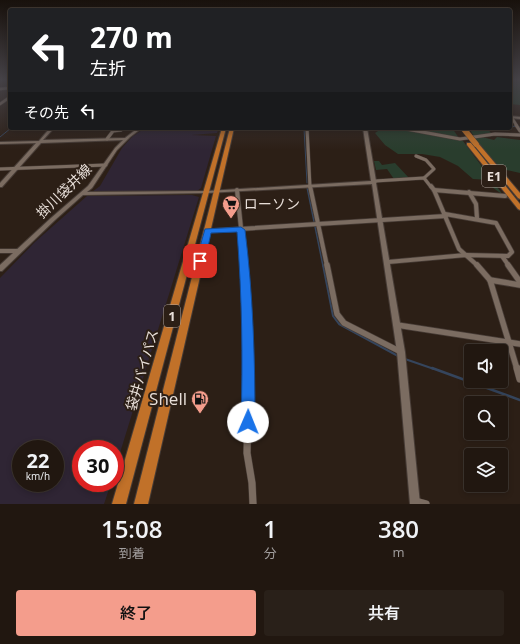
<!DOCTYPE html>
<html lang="ja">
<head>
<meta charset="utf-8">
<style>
	body { margin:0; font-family:"Open Sans","Noto Sans JP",sans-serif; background:#292019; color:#f1f3f6; height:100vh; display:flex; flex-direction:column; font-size:15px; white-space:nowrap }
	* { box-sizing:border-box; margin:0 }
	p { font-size:13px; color:#a29f9f }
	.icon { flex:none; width:22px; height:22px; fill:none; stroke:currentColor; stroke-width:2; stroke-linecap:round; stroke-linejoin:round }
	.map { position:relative; height:504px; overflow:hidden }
	.drawer { display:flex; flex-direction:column; background:#211710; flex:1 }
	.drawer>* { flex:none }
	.hud { position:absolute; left:8px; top:8px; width:504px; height:122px; border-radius:4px; box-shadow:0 2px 6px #0003,0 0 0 1px #3e3630; background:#202124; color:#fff; overflow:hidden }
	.buttons { position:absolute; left:464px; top:344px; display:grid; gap:8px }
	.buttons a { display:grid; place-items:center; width:44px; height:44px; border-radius:4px; background:#211710; box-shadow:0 2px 6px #0003,0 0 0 1px #3e3630; font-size:20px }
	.speed { position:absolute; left:12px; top:440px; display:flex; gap:8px; font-size:20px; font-weight:700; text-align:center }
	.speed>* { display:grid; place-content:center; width:52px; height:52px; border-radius:50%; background:#211710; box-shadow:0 2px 6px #0003,0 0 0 1px #3e3630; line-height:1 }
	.speed small { font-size:10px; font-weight:400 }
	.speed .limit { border:6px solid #d22; background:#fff; color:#111 }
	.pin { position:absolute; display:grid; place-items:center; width:34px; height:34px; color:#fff; margin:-17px; border-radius:8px; box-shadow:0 2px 6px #0006 }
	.me { position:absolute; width:44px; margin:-22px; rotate:1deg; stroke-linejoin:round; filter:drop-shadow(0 0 3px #0008) }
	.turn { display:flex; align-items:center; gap:14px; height:84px; padding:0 16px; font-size:18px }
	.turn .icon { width:52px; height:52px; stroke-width:2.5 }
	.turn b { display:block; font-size:28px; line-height:34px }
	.then { display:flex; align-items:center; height:38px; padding:0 16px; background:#0003; gap:8px; font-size:15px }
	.eta { display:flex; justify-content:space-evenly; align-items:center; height:68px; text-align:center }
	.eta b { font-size:24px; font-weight:600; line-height:28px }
	.primary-button { display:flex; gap:8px; margin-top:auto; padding:8px 16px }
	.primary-button a { flex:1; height:46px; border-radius:4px; background:#f49d8c; color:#111; font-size:16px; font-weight:600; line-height:46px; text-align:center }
	.primary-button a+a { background:#292019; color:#f1f3f6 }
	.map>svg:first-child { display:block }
	.industrial { fill:#2f2534; fill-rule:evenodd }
	.green { fill:#293d2d }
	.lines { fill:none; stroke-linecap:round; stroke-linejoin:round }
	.stream-far3 { stroke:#35455d; stroke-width:1 }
	.stream-far2 { stroke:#35455d; stroke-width:1.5 }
	.stream-far1 { stroke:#35455d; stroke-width:2 }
	.stream { stroke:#35455d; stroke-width:2.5 }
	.street-tunnel { stroke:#483c33; stroke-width:4; stroke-dasharray:4 2; stroke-linecap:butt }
	.street-far4-casing { stroke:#473c36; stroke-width:3.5 }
	.street-far3-casing { stroke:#473c36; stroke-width:4 }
	.street-far2-casing { stroke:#473c36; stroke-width:5.5 }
	.street-far1-casing { stroke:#473c36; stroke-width:7 }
	.street-casing { stroke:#473c36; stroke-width:8 }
	.secondary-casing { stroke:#473c36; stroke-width:2 }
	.highway-casing { stroke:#473c36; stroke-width:2 }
	.street-far4 { stroke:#7b6c61; stroke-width:2.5 }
	.street-far3 { stroke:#7b6c61; stroke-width:3 }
	.street-far2 { stroke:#7b6c61; stroke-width:4 }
	.street-far1 { stroke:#7b6c61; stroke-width:5.5 }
	.street { stroke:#7b6c61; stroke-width:7 }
	.secondary { fill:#7b6c61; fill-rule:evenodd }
	.highway { fill:#c17129; fill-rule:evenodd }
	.highway-bridge-casing { stroke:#473c36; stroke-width:6; stroke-linecap:butt }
	.highway-bridge { stroke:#c17129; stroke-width:5.5 }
	.route { fill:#1a73e8; stroke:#114b97 }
	.labels { text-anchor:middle; stroke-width:4; stroke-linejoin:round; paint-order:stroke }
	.shield { fill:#2c1f16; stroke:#b0a59e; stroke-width:1 }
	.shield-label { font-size:13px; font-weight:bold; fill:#e8dfd9 }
	.street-label { font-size:14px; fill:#e8dfd9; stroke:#2c1f16 }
	.poi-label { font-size:14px; fill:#e8dfd9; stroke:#2c1f16; text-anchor:start }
	.near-poi-label { font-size:17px; fill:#e8dfd9; stroke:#2c1f16; text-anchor:end }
</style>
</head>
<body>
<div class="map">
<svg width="520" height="504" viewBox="0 0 520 504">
	<rect width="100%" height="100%" fill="#2c1f16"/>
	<!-- industrial -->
	<g class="industrial">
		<path d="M145 128H219L217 133 192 135 216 136 201 188 197 191 92 192 100 186 122 148 132 137Z"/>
		<path d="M192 195 199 197 115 469V449H81V483H111L104 504H0V278L35 242 87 196ZM21 449H55V483H21Z"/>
	</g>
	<!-- green -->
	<g class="green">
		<path d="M510 79H520V105L510 104Z"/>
		<path d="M393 128 463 141 503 195 492 187 490 180 473 179 458 166 440 157 422 154H398L385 145 375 133 381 129Z"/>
		<path d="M412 128H452L459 138 413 130Z"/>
		<path d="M469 128H487L491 133 482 137 494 140 497 137 520 140V173L502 169 481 148Z"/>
		<path d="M374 161H379L382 165 395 163 409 178 394 179 387 169 376 170Z"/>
	</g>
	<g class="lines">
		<!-- stream-far3 -->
		<g class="stream-far3">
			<path d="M510 126 520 127"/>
			<path d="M304 128 307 183"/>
			<path d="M0 137 11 128"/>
		</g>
		<!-- stream-far2 -->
		<path class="stream-far2" d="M307 187 323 266"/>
		<!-- stream-far1 -->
		<g class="stream-far1">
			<path d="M323 265 333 316 339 324 398 356"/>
			<path d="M405 359 434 369"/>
		</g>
		<!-- stream -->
		<path class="stream" d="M432 368 520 400"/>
		<!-- street-tunnel -->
		<path class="street-tunnel" d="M505 196 520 198"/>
		<!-- street-far4 casing -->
		<g class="street-far4-casing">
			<g id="street-far4">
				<path d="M0 89 10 88"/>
				<path d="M0 104 10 97"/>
				<path d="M512 118 517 126"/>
			</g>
		</g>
		<!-- street-far3 casing -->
		<g class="street-far3-casing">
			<g id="street-far3">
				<path d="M516 125 520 131"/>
				<path d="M307 128 310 187"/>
				<path d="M401 128 460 139 495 134 520 135"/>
				<path d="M107 139 113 131 121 130 122 128"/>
				<path d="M416 156 426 160 434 169 424 178"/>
				<path d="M0 169 106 165"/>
				<path d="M375 181 424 178 431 187"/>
			</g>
		</g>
		<!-- street-far2 casing -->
		<g class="street-far2-casing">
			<g id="street-far2">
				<path d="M310 186 327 266"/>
				<path d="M431 186 434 190 459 249 478 266"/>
				<path d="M237 190 245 266"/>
				<path d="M434 190 505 196"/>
				<path d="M469 192 476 204 477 218"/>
				<path d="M208 231 446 216"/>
				<path d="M0 251H19"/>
				<path d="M502 256 509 266"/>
				<path d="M388 262 466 255 508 256 512 252 496 223 445 214"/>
			</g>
		</g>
		<!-- street-far1 casing -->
		<g class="street-far1-casing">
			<g id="street-far1">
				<path d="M245 265 247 287 249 369"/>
				<path d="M327 265 337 314 344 323 401 352"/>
				<path d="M477 265 490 280 517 369"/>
				<path d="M508 265 520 282"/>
				<path d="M490 280 520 285"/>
				<path d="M397 325 520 344"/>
			</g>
		</g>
		<!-- street casing -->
		<g class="street-casing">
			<g id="street">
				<path d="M249 368 247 453 252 483 253 504"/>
				<path d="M517 368 520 379"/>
				<path d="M415 501 426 504"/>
			</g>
		</g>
		<!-- secondary casing -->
		<g class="secondary-casing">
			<g id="secondary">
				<path d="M510 116 520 117V119L510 118Z"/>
				<path d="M50 128H54L43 140 125 138 138 128H142L130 137 117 150 92 188 87 192 207 191 371 181 363 128H367L376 181 377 182 376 183 405 352 420 504H410L397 352 372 184 207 193 83 195 55 220 2 271H0V265L51 218 88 186 115 148 123 140 41 143 2 187H0V183L36 143 0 144V142L39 141Z"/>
			</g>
		</g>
		<!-- highway casing -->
		<g class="highway-casing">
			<g id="highway">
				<path d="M222 128H226L126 504H112Z"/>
				<path d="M230 128H234L148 504H134Z"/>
				<path d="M467 143H471L520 204V210L518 209 467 145Z"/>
				<path d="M474 143H478L520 193V199L518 198 474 145Z"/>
			</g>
		</g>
		<!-- street-far4 -->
		<use href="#street-far4" class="street-far4"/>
		<!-- street-far3 -->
		<use href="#street-far3" class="street-far3"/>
		<!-- street-far2 -->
		<use href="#street-far2" class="street-far2"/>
		<!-- street-far1 -->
		<use href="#street-far1" class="street-far1"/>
		<!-- street -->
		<use href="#street" class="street"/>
		<!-- secondary -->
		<use href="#secondary" class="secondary"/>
		<!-- highway -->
		<use href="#highway" class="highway"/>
		<!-- highway-bridge casing -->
		<g class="highway-bridge-casing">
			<path id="highway-bridge" d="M463 128 476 144"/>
		</g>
		<!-- highway-bridge -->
		<use href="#highway-bridge" class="highway-bridge"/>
	</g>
	<!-- sky -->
	<linearGradient id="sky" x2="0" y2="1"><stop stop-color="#18110c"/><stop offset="0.53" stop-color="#454247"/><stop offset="1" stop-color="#454247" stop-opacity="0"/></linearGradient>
	<rect width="520" height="150" fill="url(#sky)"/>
	<!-- route -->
	<path class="route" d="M241 227 245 230C253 294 255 357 255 422L253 427 248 429 243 427 241 422C243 358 242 296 237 232L211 233 205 261 200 264 196 261 205 229Z"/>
	<!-- icons -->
	<defs>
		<g id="supermarket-pin" transform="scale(0.9)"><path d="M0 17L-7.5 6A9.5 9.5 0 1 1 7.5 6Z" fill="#f49d8c" stroke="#2c1f16"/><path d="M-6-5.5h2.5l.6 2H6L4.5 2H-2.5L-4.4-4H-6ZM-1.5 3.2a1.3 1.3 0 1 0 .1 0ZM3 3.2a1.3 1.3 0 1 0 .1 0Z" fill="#111"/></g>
		<g id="fuel-pin" transform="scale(0.9)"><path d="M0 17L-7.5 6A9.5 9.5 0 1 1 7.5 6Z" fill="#f49d8c" stroke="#2c1f16"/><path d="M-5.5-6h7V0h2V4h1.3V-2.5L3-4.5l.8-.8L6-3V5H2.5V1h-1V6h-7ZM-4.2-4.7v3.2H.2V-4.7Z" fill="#111"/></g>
	</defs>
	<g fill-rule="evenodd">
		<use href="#supermarket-pin" x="231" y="204"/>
		<use href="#fuel-pin" x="200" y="399"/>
	</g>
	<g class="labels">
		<!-- shield labels -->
		<g class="shield">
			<rect x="482" y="165" width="24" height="22" rx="3"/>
			<rect x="164" y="305" width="16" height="22" rx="3"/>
		</g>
		<g class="shield-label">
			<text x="494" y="181">E1</text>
			<text x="172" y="321">1</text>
		</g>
		<!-- street labels -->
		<g class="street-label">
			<text transform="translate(64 191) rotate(-44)" y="5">掛川袋井線</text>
			<text transform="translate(142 370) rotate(-74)" y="5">袋井バイパス</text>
		</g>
		<!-- poi labels -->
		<g class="poi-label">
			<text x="244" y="209">ローソン</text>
		</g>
		<!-- near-poi labels -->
		<g class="near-poi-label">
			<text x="187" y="405">Shell</text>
		</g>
	</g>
</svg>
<div class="buttons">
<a><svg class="icon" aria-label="sound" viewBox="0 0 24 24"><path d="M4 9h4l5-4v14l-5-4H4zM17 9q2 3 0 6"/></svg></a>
<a><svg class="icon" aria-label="search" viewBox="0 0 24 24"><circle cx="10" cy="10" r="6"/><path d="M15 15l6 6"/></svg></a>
<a><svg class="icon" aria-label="layers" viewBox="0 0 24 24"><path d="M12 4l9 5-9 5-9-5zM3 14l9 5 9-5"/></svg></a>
</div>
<div class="speed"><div>22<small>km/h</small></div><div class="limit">30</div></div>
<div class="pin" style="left:200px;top:261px;background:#d93025"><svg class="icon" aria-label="arrive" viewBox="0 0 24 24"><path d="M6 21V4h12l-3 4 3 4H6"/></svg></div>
<svg class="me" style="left:248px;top:422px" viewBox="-20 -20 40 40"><circle r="19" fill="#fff"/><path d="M0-13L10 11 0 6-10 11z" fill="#1a73e8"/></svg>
<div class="hud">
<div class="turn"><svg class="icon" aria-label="left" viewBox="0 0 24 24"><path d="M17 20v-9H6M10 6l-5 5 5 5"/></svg><div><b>270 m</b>左折</div></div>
<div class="then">その先<svg class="icon" aria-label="left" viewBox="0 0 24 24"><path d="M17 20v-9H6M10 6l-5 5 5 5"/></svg></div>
</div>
</div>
<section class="drawer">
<div class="eta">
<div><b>15:08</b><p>到着</p></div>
<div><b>1</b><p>分</p></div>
<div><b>380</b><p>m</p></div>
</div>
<div class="primary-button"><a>終了</a><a>共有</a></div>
</section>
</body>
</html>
